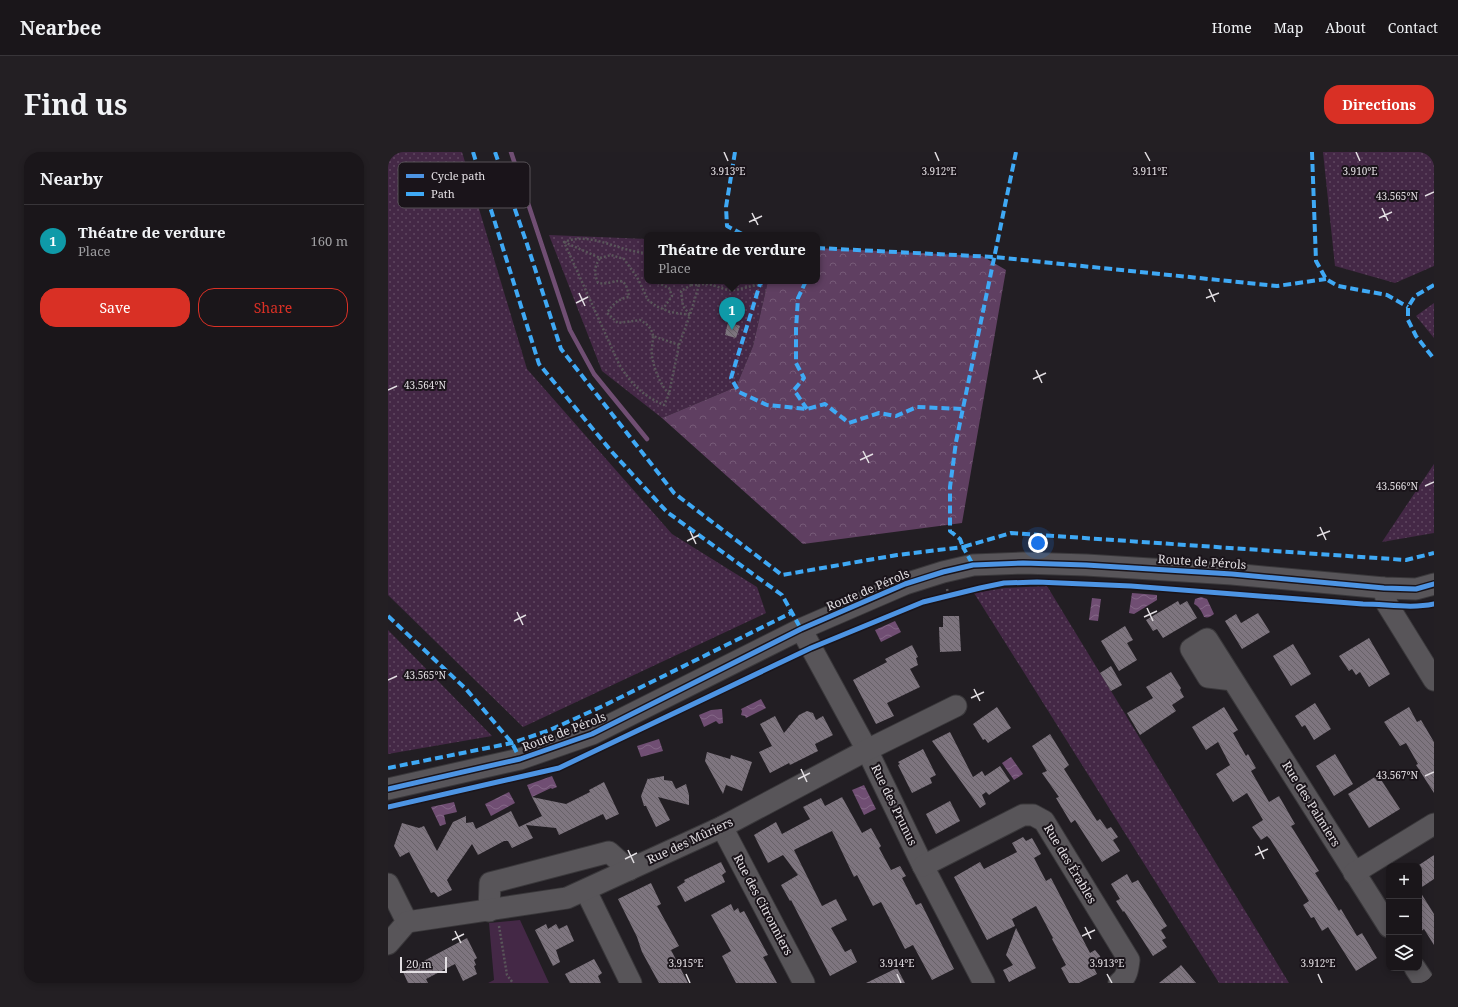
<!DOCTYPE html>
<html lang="en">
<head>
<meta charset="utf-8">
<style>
	:root { --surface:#1a161a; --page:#231f23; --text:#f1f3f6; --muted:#9f9fa2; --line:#383539; --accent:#d93025 }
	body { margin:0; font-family:"Noto Serif",serif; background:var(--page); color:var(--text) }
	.controls { position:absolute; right:12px; bottom:12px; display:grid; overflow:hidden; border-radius:8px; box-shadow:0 2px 6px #0003 }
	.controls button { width:36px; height:36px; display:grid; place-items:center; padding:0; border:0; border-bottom:1px solid var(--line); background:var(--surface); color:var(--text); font:20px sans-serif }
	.scale { position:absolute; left:12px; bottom:10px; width:47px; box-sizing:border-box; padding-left:4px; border:2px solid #e2dee2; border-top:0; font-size:11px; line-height:14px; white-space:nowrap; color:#e2dee2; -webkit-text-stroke:3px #1a141a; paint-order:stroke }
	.you { position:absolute; left:650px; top:391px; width:14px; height:14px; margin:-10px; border:3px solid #fff; border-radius:50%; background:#1a73e8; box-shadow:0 0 0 6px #1a73e833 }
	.badge { display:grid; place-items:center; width:26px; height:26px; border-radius:50%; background:var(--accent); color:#fff; font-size:13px; font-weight:700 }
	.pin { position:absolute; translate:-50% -33px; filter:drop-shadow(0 1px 2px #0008) }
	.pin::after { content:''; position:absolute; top:21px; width:14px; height:12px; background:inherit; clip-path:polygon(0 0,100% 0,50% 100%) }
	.popup { position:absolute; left:256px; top:80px; width:176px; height:52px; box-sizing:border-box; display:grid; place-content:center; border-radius:8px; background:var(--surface); filter:drop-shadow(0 1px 3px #0005); font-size:13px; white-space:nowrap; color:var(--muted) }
	.popup b { font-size:15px; color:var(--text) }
	.popup::after { content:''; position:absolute; left:50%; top:100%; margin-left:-8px; border:8px solid transparent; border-top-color:var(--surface) }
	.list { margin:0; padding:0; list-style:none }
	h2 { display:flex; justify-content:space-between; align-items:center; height:52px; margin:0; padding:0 16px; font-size:17px }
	h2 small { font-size:13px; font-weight:400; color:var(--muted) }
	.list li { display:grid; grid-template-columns:26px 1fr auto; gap:12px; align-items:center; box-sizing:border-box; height:72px; padding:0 16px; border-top:1px solid var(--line) }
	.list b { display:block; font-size:15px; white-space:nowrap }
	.list p { margin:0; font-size:13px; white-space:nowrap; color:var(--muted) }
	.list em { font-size:13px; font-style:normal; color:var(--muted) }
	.actions { display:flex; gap:8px; padding:12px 16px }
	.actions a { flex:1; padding:9px 0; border:1px solid var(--accent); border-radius:16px; text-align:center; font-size:14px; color:var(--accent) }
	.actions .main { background:var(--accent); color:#fff }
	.icon { flex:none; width:22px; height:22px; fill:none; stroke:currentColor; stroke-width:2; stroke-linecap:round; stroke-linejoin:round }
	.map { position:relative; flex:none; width:1046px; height:831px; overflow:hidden; border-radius:16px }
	header { display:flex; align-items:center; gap:24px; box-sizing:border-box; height:56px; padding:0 20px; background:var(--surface); border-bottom:1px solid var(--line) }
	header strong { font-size:19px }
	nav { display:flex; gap:22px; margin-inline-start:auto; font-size:14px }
	.intro { display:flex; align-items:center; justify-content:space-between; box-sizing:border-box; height:96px; padding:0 24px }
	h1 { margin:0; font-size:28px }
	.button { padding:10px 18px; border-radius:16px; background:var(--accent); color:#fff; font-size:14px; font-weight:700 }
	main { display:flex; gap:24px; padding:0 24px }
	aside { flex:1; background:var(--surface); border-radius:16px; box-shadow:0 2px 6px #0003 }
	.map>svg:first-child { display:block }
	.grass { fill:url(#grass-dots) }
	.forest { fill:url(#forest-crowns) }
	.green { fill:#442846 }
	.water { fill:url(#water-waves) }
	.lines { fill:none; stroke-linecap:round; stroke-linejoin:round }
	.stream { stroke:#704e73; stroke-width:4.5 }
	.building { fill:url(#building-back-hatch) }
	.minor-casing { stroke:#3a383b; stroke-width:23 }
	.path { stroke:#59565a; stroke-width:2.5; stroke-dasharray:2 2; stroke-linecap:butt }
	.minor { stroke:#585559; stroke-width:21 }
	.quiet { stroke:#3fa9f5; stroke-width:4; stroke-dasharray:8 4; stroke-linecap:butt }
	.cycleway-casing { stroke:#1a141a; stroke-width:8 }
	.cycleway { stroke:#4d94e3; stroke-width:5 }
	.ticks { fill:none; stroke:#e2dee2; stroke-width:1.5 }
	.labels { text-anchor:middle; stroke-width:4; stroke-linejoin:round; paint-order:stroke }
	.street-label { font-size:12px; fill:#e2dee2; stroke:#1a141a }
	.key { fill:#1a141a; stroke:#565156; stroke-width:1 }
	.key-label { font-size:11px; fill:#e2dee2 }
	.ticks-label { font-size:10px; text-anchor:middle; fill:#e2dee2; stroke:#1a141a; stroke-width:4; stroke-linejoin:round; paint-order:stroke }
</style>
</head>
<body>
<header>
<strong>Nearbee</strong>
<nav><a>Home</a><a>Map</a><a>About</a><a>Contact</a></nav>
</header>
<div class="intro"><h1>Find us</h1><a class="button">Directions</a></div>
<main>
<aside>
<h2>Nearby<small></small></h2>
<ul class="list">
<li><span class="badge" style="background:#0f9aa8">1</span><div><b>Théatre de verdure</b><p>Place</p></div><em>160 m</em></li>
</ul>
<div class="actions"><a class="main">Save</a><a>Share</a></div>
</aside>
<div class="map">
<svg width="1046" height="831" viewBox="0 0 1046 831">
	<defs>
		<pattern id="grass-dots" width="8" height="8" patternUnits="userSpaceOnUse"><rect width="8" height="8" fill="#442846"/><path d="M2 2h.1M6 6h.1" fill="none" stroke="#5f4760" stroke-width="1.8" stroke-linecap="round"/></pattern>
		<pattern id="forest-crowns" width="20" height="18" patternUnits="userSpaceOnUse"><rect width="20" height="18" fill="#5f3f61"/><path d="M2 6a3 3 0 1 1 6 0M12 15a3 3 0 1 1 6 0" fill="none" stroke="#765a77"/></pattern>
		<pattern id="water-waves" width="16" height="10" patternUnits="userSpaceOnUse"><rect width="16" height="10" fill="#704e73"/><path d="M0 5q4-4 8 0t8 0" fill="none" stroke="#846787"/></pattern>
		<pattern id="building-back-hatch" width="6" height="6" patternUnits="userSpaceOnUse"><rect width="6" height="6" fill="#7e757f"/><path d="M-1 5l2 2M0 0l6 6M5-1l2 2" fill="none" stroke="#676167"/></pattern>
	</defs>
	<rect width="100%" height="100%" fill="#221e23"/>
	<g class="grass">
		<polygon points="0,0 74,0 139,217 284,382 369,435 378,461 135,575 0,443"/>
		<polygon points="935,0 1046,0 1046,114 1007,131 947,114"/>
		<polygon points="161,83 259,87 259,129 380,129 365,194 348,235 274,266 214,219"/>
		<polygon points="1046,151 1046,186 1028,164"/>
		<polygon points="1046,312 1046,381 994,390"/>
		<polygon points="659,434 901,831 831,831 586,441 617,436"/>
		<polygon points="0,478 104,584 0,602"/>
	</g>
	<polygon class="forest" points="429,96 594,104 618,118 574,371 415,392 274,266 348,235 365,194 380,129 429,129"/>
	<polygon class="green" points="132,768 161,831 100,831 106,828 101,771"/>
	<g class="water">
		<polygon points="744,441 769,443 769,448 746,462 741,461"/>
		<path d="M813,445L819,447L826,462C822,465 820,466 816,465C814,460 811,454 806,452L807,447Z"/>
		<polygon points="704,446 713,447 710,469 701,468"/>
		<polygon points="507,469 513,480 493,490 487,478"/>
		<polygon points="373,547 378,556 358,566 357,564 353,563 354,559 353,557"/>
		<polygon points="334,557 335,571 331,572 328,569 316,575 311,563 323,558"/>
		<polygon points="271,587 275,599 253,605 249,594"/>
		<polygon points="623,605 635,622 626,628 614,611"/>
		<polygon points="164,624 169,635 164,637 163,636 144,645 139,633"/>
		<polygon points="476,633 488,657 476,663 464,638"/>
		<polygon points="121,640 127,651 103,664 97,652"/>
		<polygon points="66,650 69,660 56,663 58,672 52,674 43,655"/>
	</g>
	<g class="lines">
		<polyline class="stream" points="123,0 182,178 206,222 259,287"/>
	</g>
	<g class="building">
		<polygon points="340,170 352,174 348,186 337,183"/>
		<polygon points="790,449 792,453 799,449 809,466 775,486 769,477 765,479 758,468"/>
		<polygon points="870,461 882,480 854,497 837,469 848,462 853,471"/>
		<polygon points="555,464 571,464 573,499 552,500 551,475 555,475"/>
		<polygon points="737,474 745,488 739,491 749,508 731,519 713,489"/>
		<polygon points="981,486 1002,522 981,535 972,520 968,523 964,517 961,519 951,504"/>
		<polygon points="905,492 923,522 903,534 885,504"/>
		<polygon points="524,493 530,505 528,506 530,513 522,517 532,535 499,551 506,564 488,572 465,528 499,510 497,507"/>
		<polygon points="723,514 734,533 723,539 712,521"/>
		<polygon points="783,520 793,536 792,538 796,545 784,553 788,559 752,583 739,561 765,546 758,535"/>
		<polygon points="927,551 943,577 926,588 917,573 914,575 907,564"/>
		<polygon points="609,555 623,576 600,591 597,587 595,588 585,572"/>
		<polygon points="836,555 850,578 845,581 858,604 860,602 868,616 863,619 881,650 891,644 907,672 903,674 931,719 927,721 951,759 953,757 969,784 974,781 989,806 968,819 940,775 934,779 926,765 923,766 915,753 921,749 882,687 879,684 873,688 864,675 875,668 859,641 845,650 828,622 842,613 830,590 818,598 804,575"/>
		<polygon points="1021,555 1029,570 1033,568 1046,590 1046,641 1028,613 1030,612 1018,591 1012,594 996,570"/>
		<polygon points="419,559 425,561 428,568 435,564 445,583 427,592 430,599 402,613 401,611 382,621 371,600 384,594 372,572 387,564 396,581 411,563"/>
		<polygon points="562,580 585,625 594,619 597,624 612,614 622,629 601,643 598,640 594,643 598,652 592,656 544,589"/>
		<polygon points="662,582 681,613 676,617 709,669 712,667 719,677 723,675 730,685 725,688 732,699 714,710 687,668 683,671 668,646 671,645 654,621 659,619 644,594"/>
		<polygon points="535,597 548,623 542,626 544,631 524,641 510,613 512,612 510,610"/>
		<polygon points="319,600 342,607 343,603 364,610 354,639 338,633 335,642 317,609"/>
		<polygon points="947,602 965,632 946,644 928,614"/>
		<polygon points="990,623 1012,657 981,676 960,642"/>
		<polygon points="276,624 276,628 284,629 288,637 298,632 301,643 301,653 270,645 282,668 268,675 258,654 256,654 253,644 260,626 260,627"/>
		<polygon points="216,630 231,662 218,668 215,662 171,683 168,676 138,673 145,686 124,696 120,689 116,689 90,703 84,692 59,728 64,738 50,745 46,740 43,741 21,700 12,705 6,694 14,671 31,676 36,674 49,699 65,670 78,664 78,671 85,670 88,677 123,659 131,675 154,664 144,645 178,652 202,640 201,638"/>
		<polygon points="454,645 474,681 483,676 493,694 491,696 503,718 512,714 518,724 514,726 528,753 533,751 566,817 544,828 525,793 517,797 493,750 485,754 469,723 466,725 444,679 406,698 434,754 448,747 459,768 443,776 457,800 463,797 469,810 442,824 403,748 402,749 393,733 410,723 395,703 380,711 366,683 388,670 394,682 422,667 415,655 433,646 437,654"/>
		<polygon points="562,649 572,669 548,682 538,662"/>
		<polygon points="635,685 638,689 644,686 653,702 646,706 658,729 663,726 702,801 707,798 712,804 714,812 706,816 709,822 691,831 681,831 673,816 678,813 664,787 665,786 648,754 624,767 627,774 599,788 566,725 592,710 596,717 629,700 624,691"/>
		<polygon points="1046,703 1046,727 1031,737 1031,713"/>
		<polygon points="333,710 338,720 334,723 337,730 297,750 289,735 297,730 296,728"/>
		<polygon points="739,722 744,731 750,728 779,774 773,778 778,786 774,788 779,795 765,804 736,759 735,760 728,749 732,747 723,732"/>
		<polygon points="263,731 273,752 269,754 291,794 283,798 300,831 271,831 254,800 249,785 230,747"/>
		<polygon points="1031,738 1046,762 1046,793 1036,777 1031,781"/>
		<polygon points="343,752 346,759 350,756 352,761 356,759 380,803 375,805 389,831 348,831 334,804 343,799 323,763"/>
		<polygon points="158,772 160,777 168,772 171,777 179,773 186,789 168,798 172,810 165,814 147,778"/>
		<polygon points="628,776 648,816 621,830 615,818 625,813 618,803"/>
		<polygon points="79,786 89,806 86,808 88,813 86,814 89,822 75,829 67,812 38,827 40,831 20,831 15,820"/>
		<polygon points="206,807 214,821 210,824 213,831 182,831 177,822"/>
		<polygon points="793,813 808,831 771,831 791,815"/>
		<polygon points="509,816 517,831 478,831"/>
	</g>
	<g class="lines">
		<defs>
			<g id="minor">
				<polyline points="996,436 999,452 1046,528"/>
				<polyline points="413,477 479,598 535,714 596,831"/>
				<polyline points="845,528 820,525 803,497 819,487 1001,775"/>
				<polyline points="0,637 132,607 204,582 413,477 517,432 555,420 585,413 635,411 698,413 844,422 996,436 1028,437 1046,432"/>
				<polyline points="334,675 416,831"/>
				<path d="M535,714L635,663H645L656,669L741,808C740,817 739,825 731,831"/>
				<polyline points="966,721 1046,672"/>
				<polyline points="0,732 19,770 0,792"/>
				<polyline points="198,739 243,831"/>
				<polyline points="101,759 102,731 221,700 241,718"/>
				<polyline points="19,770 179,746 334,675 479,598 568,554"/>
				<polyline points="1027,816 1037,831"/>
			</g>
		</defs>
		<use href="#minor" class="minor-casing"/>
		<g class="path">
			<path d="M176,90L212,106C206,115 206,121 210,131C227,134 237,118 241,145C230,147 225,152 219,161L230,171L252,168C259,172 264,176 265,184L291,193"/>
			<path d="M259,101C231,100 204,79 176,90L231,212C243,232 255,244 276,253L281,242"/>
			<path d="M212,106L223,103L236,107L249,125L260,148L268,154L282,160L302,163L291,193L281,242C272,232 266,217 264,204C263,198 265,191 265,184"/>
			<polyline points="266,129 281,136 284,144 275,157"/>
			<path d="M308,129L311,133C324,129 333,139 346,138C354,137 363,134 372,132"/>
			<polygon points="303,133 311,133 302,163 295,154 293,139"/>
			<polyline points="559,437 561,444"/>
			<polyline points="111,774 119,823 125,831"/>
		</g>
		<use href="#minor" class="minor"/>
		<g class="quiet">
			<polyline points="85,0 151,212 224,300 279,360 394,443 413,477"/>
			<polyline points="107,0 139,92 173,197 286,341 394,423 509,403 575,395 585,413"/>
			<polyline points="347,0 338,55 339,74 356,83"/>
			<polyline points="628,0 568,290 562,335 562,379 572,387 575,395 623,381 1018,408 1046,401"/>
			<polyline points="924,0 928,109 938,127 950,134 999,143 1020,155"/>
			<polyline points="429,96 606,105 889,134 938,127"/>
			<polyline points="376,129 372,132 343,226 351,240 379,253 419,257 437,252 461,271 491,261 508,264 529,255 575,257"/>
			<polyline points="418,129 410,146 408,177 408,211 416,226 406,238 419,257"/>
			<polyline points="1046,133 1027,144 1020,155 1020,168 1028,184 1046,207"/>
			<polyline points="0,464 78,537 124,591 132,607"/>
			<polyline points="0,616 124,591 162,578 217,553 405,460"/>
		</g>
		<defs>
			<g id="cycleway">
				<polyline points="0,637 132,607 204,582 413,477 517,432 555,420 585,413 635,411 698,413 844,422 996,436 1028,437 1046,432"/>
				<path d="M0,655L171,616L423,496L535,450L592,436L616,431L649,430L743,434L975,452C998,452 1023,457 1046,452"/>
			</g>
		</defs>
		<use href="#cycleway" class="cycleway-casing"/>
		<use href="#cycleway" class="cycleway"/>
	</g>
	<path class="ticks" d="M336,0L340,9M547,0L551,9M757,0L762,9M968,0L972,9M1037,44L1046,40M994,56L1000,69M364,61L370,73M991,66L1004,60M361,70L374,64M821,137L827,150M191,141L197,154M818,146L831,141M188,151L200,145M648,218L654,231M645,227L658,221M0,238L9,234M475,299L481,311M472,308L485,302M1037,334L1046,330M932,375L938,388M302,379L308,392M929,384L942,379M299,389L311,383M759,456L765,469M129,460L135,473M756,465L769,459M126,469L138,463M0,528L9,524M586,537L592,549M583,546L596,540M413,617L419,630M1037,624L1046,620M410,627L422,621M870,694L876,707M240,698L246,711M867,703L880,697M237,707L249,701M697,775L703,787M67,779L73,791M694,784L707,778M64,788L76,782M298,822L302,831M509,822L513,831M719,822L724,831M930,822L934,831"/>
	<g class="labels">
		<g class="street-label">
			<text transform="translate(814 410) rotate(4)" y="4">Route de Pérols</text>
			<text transform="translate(480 438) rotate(-23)" y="4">Route de Pérols</text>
			<text transform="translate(176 580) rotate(-21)" y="4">Route de Pérols</text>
			<text transform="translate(923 652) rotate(58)" y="4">Rue des Palmiers</text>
			<text transform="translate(506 653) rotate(64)" y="4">Rue des Prunus</text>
			<text transform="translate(302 689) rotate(-25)" y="4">Rue des Mûriers</text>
			<text transform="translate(682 712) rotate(59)" y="4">Rue des Érables</text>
			<text transform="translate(375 753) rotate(62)" y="4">Rue des Citronniers</text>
		</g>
	</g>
	<rect x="10" y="10" width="132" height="46" rx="6" class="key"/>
	<rect x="18" y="22" width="18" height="4" fill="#4d94e3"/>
	<rect x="18" y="40" width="18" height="4" fill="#3fa9f5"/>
	<g class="key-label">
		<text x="43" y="28">Cycle path</text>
		<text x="43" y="46">Path</text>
	</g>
	<g class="ticks-label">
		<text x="340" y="23">3.913°E</text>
		<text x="551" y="23">3.912°E</text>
		<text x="762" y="23">3.911°E</text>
		<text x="972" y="23">3.910°E</text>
		<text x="1009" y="48">43.565°N</text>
		<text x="37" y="237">43.564°N</text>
		<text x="1009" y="338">43.566°N</text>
		<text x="37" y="527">43.565°N</text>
		<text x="1009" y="627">43.567°N</text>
		<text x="509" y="815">3.914°E</text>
		<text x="719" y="815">3.913°E</text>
		<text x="930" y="815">3.912°E</text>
		<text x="298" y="815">3.915°E</text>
	</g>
</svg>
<div class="controls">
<button>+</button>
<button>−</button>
<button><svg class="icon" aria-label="layers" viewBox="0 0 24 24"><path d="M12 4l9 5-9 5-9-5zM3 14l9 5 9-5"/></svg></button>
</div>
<div class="scale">20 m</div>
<div class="you"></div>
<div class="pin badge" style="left:344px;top:178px;background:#0f9aa8">1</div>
<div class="popup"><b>Théatre de verdure</b>Place</div>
</div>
</main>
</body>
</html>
